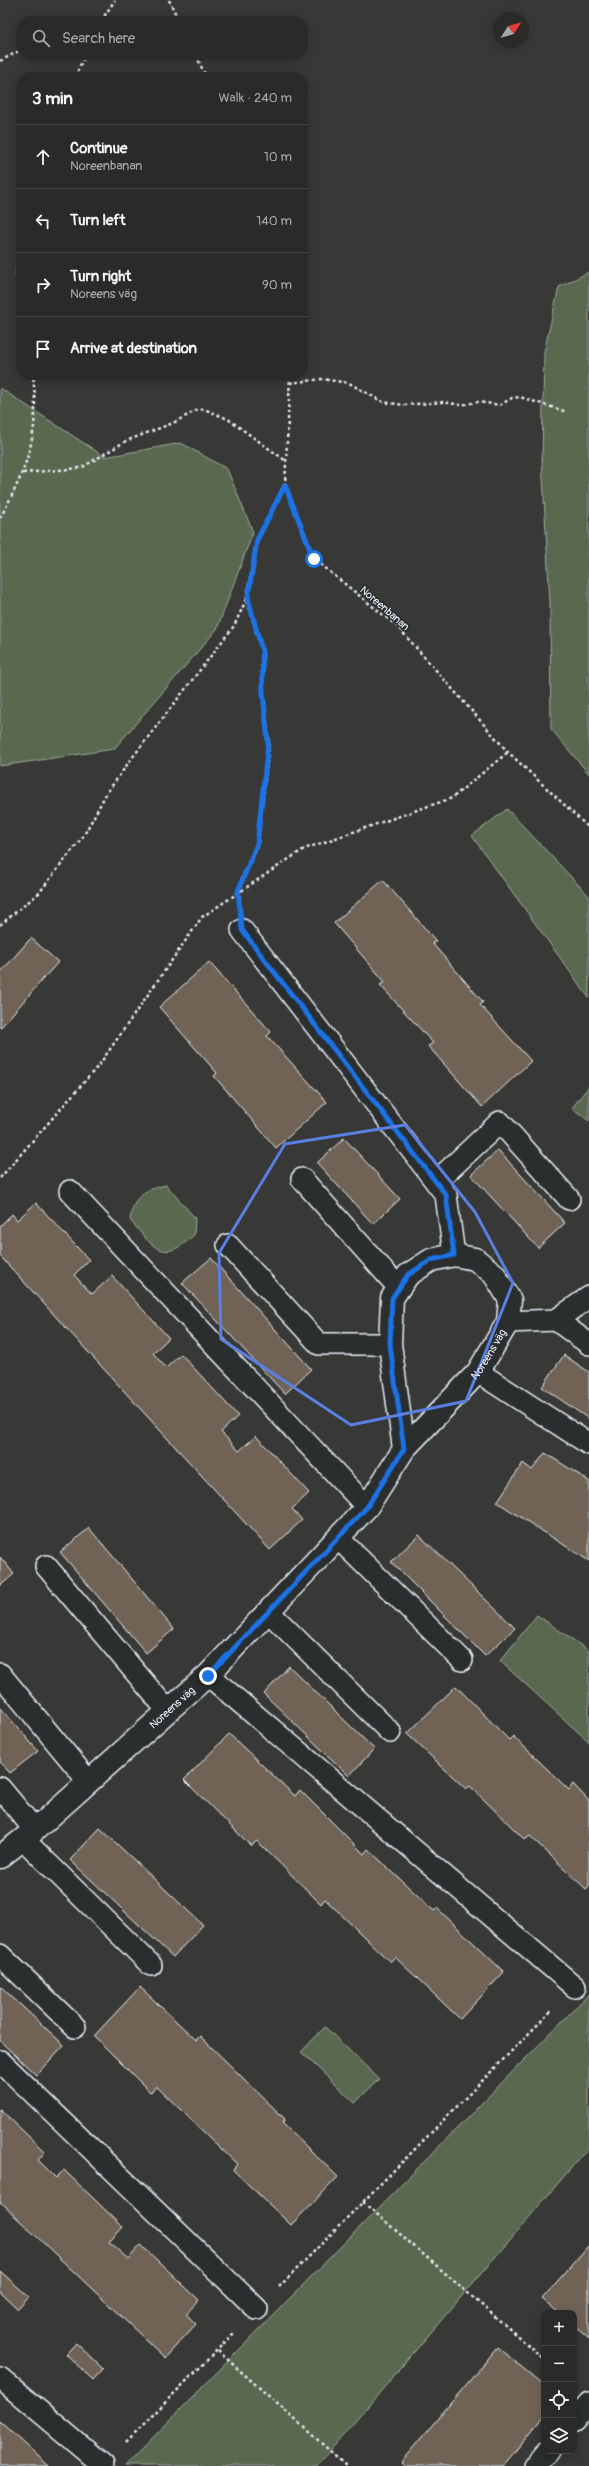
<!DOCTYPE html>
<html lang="en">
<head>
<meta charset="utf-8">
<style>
	:root { --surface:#2a2a28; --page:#323230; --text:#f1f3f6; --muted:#a5a7a8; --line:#464645 }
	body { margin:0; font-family:Pangolin,sans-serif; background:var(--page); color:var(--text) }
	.controls { position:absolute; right:12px; bottom:12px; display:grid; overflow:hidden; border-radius:8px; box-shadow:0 2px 10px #0003 }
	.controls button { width:36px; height:36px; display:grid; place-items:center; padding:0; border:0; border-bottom:1px solid var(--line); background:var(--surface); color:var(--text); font:20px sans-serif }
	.compass { position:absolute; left:493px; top:12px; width:36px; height:36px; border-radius:50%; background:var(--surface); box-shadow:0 2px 10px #0003; rotate:53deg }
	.stop { position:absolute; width:12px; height:12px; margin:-9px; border:3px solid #1a73e8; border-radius:50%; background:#fff }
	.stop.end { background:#1a73e8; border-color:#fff; box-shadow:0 1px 4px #0008 }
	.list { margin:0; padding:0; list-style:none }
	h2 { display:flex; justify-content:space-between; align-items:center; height:52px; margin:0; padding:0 16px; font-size:17px }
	h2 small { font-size:13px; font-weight:400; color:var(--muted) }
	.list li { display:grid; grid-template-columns:26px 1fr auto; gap:12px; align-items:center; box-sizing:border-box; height:64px; padding:0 16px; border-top:1px solid var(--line) }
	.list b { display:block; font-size:15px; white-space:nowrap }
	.list p { margin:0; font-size:13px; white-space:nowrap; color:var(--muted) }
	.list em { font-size:13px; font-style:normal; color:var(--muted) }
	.icon { flex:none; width:22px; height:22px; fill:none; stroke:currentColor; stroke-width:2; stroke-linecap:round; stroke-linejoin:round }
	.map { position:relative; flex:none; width:589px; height:2466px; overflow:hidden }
	.search { position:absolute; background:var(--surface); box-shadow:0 2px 10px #0003; left:16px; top:16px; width:292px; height:44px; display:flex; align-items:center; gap:10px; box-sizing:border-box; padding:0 14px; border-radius:16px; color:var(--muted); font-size:15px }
	.panel { position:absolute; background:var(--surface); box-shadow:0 2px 10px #0003; left:16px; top:72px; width:292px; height:308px; border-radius:16px }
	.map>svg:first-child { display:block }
	.green { fill:#5a6750; stroke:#a1aca4 }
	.building { fill:#706356; stroke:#e8f1f8 }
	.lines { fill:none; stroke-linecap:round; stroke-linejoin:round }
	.service-casing { stroke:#e8f1f8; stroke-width:24 }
	.minor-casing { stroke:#e8f1f8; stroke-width:25 }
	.path { stroke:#e8f1f8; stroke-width:2.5; stroke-dasharray:3 3; stroke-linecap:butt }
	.service { stroke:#2a2d2e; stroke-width:21 }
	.minor { stroke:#2a2d2e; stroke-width:22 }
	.route { stroke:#1a73e8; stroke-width:5 }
	.marked { fill:none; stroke:#5a7fe2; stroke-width:3; stroke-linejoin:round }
	.labels { text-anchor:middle; stroke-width:3; stroke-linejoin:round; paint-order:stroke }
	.street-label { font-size:11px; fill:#e8f1f8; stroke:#2a2d2e }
</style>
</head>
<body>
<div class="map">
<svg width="589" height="2466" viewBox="0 0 589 2466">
	<rect width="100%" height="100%" fill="#383836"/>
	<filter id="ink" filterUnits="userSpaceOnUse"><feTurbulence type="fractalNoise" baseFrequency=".025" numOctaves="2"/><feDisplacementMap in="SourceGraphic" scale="8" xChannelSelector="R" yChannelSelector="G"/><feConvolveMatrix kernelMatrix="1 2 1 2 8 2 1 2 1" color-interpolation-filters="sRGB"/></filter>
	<g filter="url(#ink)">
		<g class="green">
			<polygon points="589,272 589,774 551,729 550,603 542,461 544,352 559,287"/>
			<polygon points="0,388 105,457 181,443 227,469 253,532 217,629 114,749 0,766"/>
			<polygon points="507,809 589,896 589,998 472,836"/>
			<polygon points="589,1086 589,1121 572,1108"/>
			<path d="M166,1185L195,1218L194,1235C163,1265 153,1247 130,1220C134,1196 142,1190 166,1185Z"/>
			<polygon points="537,1615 589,1651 589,1742 500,1661"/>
			<polygon points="589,1994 589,2147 317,2466 125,2466"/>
			<polygon points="325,2027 379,2079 355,2103 301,2052"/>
		</g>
		<g class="building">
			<polygon points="383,880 436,941 432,943 483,1002 480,1005 531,1061 482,1107 428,1046 433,1043 380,985 385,982 334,923"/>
			<polygon points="31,938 58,962 0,1028 0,973"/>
			<polygon points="209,962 271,1032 267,1036 327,1102 276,1148 214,1076 217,1073 159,1007"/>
			<polygon points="344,1138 400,1199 373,1224 317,1163"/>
			<polygon points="498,1150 565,1223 538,1248 471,1175"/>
			<polygon points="36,1203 89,1260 74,1275 92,1294 112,1276 169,1338 153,1353 166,1368 181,1354 238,1416 221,1432 239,1451 256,1436 309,1493 292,1509 302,1520 270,1550 0,1256 0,1226 12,1214 17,1220"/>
			<polygon points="211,1258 311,1369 285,1394 182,1283"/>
			<polygon points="564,1355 589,1372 589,1419 542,1387"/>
			<polygon points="545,1453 589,1481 589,1561 497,1502 523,1463 532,1470"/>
			<polygon points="89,1528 174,1629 146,1653 60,1552"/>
			<polygon points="419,1535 515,1628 485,1656 391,1562"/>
			<polygon points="0,1557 14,1574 0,1586"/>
			<polygon points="289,1666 374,1749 349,1776 264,1694"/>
			<polygon points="456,1686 509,1740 513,1736 569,1790 573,1784 589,1801 589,1886 586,1889 530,1836 525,1840 470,1786 466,1789 407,1734"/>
			<polygon points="0,1707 38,1751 10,1773 0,1762"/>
			<polygon points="229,1734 295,1796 300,1790 364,1854 368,1849 434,1911 437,1908 504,1972 460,2019 395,1957 390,1962 325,1899 321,1904 257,1841 251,1846 184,1780"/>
			<polygon points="100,1828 203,1925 173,1957 70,1860"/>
			<polygon points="0,1986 64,2045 36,2075 0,2041"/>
			<polygon points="140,1987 196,2040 200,2036 285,2119 282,2123 338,2177 291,2225 233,2170 237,2164 156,2086 151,2093 94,2036"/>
			<polygon points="0,2109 45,2152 38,2160 56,2178 64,2170 123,2227 109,2242 128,2259 141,2245 199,2300 186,2314 196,2324 165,2358 0,2202"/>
			<polygon points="589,2245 589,2339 574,2326 574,2313 559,2313 542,2299"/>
			<polygon points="0,2271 29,2297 18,2309 0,2292"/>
			<polygon points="76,2343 103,2369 93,2380 66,2354"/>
			<polygon points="498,2347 544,2386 544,2416 503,2466 406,2466 401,2462"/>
			<polygon points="0,2421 49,2466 0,2466"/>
		</g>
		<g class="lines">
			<defs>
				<g id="service">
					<polyline points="242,930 446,1195 454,1255"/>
					<polyline points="302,1179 399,1288"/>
					<polyline points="436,1182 500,1122 569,1199"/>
					<polyline points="70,1191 367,1507"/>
					<polyline points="228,1245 319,1344 390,1344"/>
					<polyline points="556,1320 589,1297"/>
					<polyline points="508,1322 556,1320 589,1344"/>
					<polyline points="478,1372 589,1444"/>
					<polyline points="338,1538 462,1660"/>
					<polyline points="46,1566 168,1711"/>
					<polyline points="269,1612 390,1732"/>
					<polyline points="0,1674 89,1782"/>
					<polyline points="208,1675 575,1987"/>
					<polyline points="0,1788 35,1830"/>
					<polyline points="24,1840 151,1965"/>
					<polyline points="0,1955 75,2027"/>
					<polyline points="0,2061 257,2309"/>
					<polyline points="0,2378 103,2465"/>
					<polyline points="574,2421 589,2403"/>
					<polyline points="535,2466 548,2451"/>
				</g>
				<g id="minor">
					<path id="s1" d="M0,1857L35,1830L208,1675L367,1507L404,1449L478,1372L508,1322L510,1300L494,1274L475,1259L454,1255L431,1260L408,1275L392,1298L390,1344L404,1449"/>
				</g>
			</defs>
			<use href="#service" class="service-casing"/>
			<use href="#minor" class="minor-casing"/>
			<g class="path">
				<polyline points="169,0 179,21"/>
				<polyline points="101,21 115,0"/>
				<polyline points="196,55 206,77"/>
				<polyline points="0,61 21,50"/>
				<polyline points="75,77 85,55"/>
				<polyline points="21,248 16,271 21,299"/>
				<polyline points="290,375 285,485 314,559 397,626 508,752 589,828"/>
				<polyline points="290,383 322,379 349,383 383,402 404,405 444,402 460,405 478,402 500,405 512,398 520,397 567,412"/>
				<polyline points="23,473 81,468 126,441 173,423 197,410 204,409 228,419 286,461"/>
				<path d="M0,518C28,467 40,434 33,375"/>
				<polyline points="239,898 242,879 257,844 269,743 263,693 262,651 247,598 257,540 285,485"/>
				<polyline points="0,925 39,893 84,835 106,794 132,758 234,626 247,598"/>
				<polyline points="0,1178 99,1065 202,917 304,849 452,798 508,752"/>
				<polyline points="363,2202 544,2359"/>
				<polyline points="279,2287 552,2010"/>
				<polyline points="218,2351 347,2466"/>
				<polyline points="126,2442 235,2332"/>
			</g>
			<use href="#service" class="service"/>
			<use href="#minor" class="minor"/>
		</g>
	</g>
	<g class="lines" filter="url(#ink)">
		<polyline class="route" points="208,1676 367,1507 404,1449 390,1344 392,1298 408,1275 431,1260 454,1255 446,1195 242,930 238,891 257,844 268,743 263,693 262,651 248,598 257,540 285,485 314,559"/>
	</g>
	<path class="marked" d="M405,1125L475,1212L513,1283L466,1401L351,1425L221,1339L219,1253L285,1144Z"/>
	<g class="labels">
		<g class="street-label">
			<text transform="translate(385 608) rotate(41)" y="4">Noreenbanan</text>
			<text dy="4" stroke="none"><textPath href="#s1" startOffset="704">Noreens väg</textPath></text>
			<text dy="4" stroke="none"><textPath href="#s1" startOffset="228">Noreens väg</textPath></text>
		</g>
	</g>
</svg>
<div class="controls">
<button>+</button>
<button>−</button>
<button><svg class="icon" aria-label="locate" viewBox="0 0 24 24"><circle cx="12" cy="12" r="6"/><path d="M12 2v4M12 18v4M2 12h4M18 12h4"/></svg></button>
<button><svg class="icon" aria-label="layers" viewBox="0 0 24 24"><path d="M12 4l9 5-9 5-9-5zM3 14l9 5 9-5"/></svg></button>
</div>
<svg class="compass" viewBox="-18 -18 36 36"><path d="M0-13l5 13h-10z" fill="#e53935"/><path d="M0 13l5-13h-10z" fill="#a5a7a8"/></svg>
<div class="stop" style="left:314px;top:559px"></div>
<div class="stop end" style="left:208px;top:1676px"></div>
<div class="search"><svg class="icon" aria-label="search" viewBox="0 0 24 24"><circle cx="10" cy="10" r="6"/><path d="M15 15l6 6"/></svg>Search here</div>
<section class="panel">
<h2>3 min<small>Walk · 240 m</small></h2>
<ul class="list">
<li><svg class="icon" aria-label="ahead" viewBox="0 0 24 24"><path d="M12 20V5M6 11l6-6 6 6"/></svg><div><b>Continue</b><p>Noreenbanan</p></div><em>10 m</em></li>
<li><svg class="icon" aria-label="left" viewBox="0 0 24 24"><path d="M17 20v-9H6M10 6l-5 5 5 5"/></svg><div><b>Turn left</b></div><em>140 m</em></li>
<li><svg class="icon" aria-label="right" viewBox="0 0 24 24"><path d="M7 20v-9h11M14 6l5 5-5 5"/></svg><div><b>Turn right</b><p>Noreens väg</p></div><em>90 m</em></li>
<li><svg class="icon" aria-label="arrive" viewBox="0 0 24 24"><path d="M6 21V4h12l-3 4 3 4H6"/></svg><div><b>Arrive at destination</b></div></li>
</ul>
</section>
</div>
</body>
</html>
